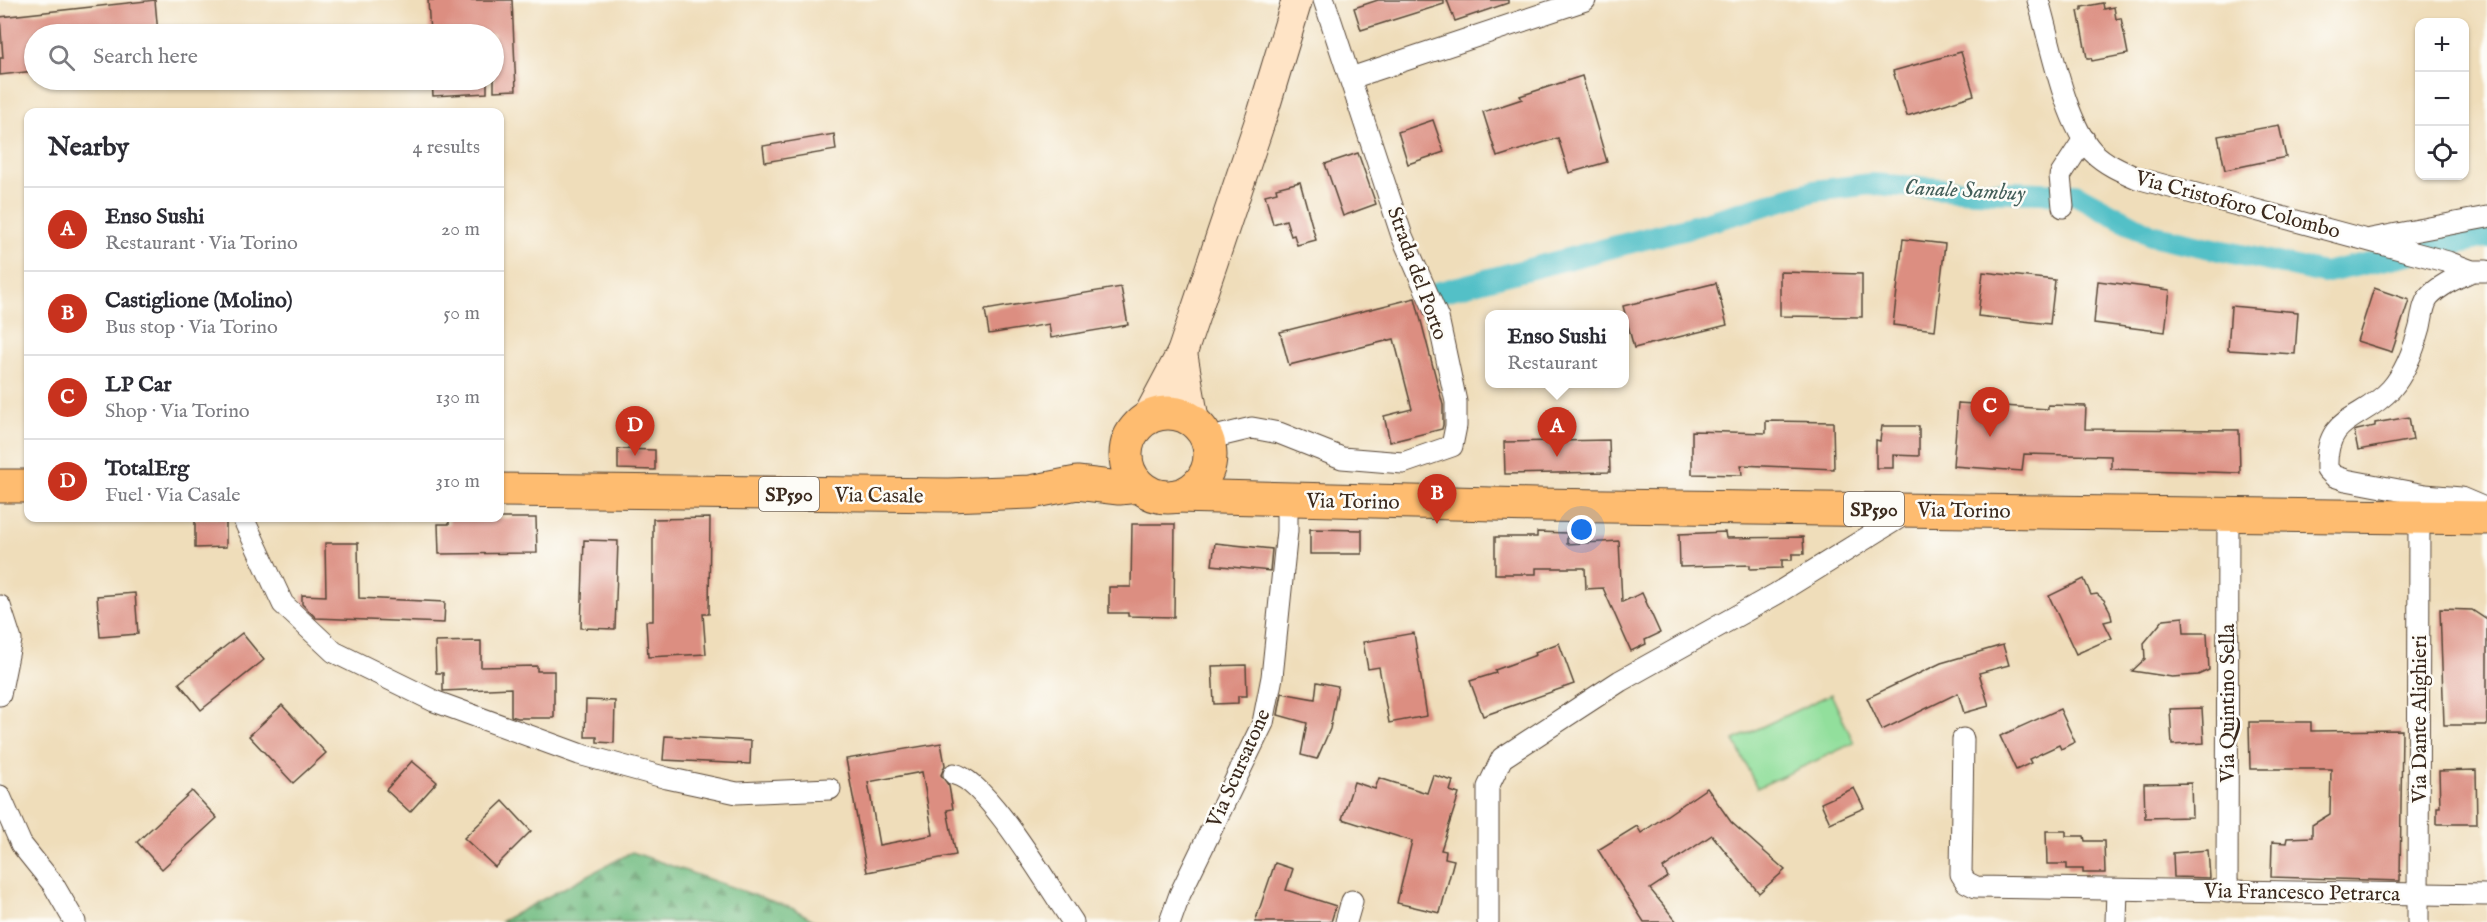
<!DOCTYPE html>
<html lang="en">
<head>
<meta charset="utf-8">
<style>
	:root { --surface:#fff; --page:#f2f2f3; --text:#2b2b33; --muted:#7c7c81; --line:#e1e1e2; --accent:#c8321e }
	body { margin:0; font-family:"IM FELL English",serif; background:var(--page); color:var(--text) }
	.controls { position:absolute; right:18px; top:18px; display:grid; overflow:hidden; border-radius:12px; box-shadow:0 2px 4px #0004 }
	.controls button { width:54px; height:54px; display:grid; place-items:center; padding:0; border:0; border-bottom:2px solid var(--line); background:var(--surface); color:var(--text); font:30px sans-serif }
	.you { position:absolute; left:1582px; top:530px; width:21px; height:21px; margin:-15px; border:4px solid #fff; border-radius:50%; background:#1a73e8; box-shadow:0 0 0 9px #1a73e833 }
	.badge { display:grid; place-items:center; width:39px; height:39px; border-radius:50%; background:var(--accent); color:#fff; font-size:20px; font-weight:700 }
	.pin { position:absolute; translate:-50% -50px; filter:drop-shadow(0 2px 3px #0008) }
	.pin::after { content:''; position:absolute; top:32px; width:21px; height:18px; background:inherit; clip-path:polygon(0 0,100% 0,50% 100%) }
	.popup { position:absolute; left:1485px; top:310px; width:144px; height:78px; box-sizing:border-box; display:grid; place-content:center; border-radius:12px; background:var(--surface); filter:drop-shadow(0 2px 4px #0005); font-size:20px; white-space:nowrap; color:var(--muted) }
	.popup b { font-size:22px; color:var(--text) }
	.popup::after { content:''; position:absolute; left:50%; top:100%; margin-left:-12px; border:12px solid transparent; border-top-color:var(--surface) }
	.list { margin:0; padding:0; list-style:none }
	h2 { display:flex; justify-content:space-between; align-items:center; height:78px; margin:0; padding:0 24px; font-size:26px }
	h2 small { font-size:20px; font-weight:400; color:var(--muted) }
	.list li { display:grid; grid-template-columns:39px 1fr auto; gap:18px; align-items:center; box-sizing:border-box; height:84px; padding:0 24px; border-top:2px solid var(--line) }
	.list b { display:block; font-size:22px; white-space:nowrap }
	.list p { margin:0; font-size:20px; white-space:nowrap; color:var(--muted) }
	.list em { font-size:20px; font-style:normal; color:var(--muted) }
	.icon { flex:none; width:33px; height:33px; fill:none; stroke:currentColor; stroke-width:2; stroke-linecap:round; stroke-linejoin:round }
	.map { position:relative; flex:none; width:2487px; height:922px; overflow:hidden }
	.search { position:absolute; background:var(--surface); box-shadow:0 2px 4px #0004; left:24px; top:24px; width:480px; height:66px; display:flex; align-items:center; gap:15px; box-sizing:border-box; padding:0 21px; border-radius:33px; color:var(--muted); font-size:22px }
	.panel { position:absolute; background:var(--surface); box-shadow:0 2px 4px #0004; left:24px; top:108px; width:480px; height:414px; border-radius:12px }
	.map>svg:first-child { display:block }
	.green { fill:#92df9c; stroke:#66845d; stroke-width:1.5 }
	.forest { fill:url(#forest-firs); stroke:#587451; stroke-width:1.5 }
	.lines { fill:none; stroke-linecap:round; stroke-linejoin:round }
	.canal { stroke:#52c0c7; stroke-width:22 }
	.building { fill:#dc8e81; fill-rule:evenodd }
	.street-casing { stroke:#564535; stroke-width:23 }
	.secondary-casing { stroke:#564535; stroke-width:32 }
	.primary-casing { stroke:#564535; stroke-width:35 }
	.street { stroke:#fff; stroke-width:21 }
	.secondary { stroke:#ffe4c6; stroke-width:30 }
	.primary { stroke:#febc70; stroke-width:33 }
	.labels { text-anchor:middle; stroke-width:5; stroke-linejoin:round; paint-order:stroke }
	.shield { fill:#fdfcf7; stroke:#75695f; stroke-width:1.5 }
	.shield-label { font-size:20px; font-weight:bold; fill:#3b2a1e }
	.street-label { font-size:21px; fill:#3b2a1e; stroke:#fdfcf7 }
	.water-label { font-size:22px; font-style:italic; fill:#435e59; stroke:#fdfcf7 }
</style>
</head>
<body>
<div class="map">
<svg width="2487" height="922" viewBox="0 0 2487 922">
	<defs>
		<pattern id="forest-firs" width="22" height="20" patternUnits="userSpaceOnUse" patternTransform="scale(1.5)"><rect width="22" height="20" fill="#75be84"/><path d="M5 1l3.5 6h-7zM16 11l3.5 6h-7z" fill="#619b6b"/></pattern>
	</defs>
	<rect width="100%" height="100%" fill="#fdfcf7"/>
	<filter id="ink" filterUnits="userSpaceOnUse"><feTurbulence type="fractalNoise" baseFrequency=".0167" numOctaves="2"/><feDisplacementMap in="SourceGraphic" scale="12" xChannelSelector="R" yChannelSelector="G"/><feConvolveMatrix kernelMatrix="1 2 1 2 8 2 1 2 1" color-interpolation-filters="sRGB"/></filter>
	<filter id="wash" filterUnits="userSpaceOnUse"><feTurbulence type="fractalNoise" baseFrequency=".008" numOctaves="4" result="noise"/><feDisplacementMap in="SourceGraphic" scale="24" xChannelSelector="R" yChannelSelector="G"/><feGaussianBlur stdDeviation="1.35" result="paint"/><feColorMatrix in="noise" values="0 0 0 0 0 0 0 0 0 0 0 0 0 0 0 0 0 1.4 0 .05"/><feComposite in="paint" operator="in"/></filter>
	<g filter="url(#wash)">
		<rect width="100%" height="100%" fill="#efddba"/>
		<polygon class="green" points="1831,694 1854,743 1757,788 1734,740"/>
		<polygon class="forest" points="632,852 794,909 817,922 500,922"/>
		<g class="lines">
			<polyline class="canal" points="1440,292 1694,226 1814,191 1871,184 1975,191 2075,194 2151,235 2323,273 2487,237"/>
		</g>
		<g id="blocks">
			<g class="building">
				<polygon points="155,0 158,34 34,34 34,71 0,75 0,58 3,58 0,17"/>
				<polygon points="428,0 512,0 516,90 494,91 494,34 430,34"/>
				<polygon points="1378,0 1444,0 1444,4 1361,30 1354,8"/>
				<polygon points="1447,0 1508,0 1508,3 1455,21"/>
				<polygon points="2103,3 2104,9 2114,7 2116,19 2121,18 2128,54 2092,61 2091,58 2087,58 2078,11 2082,10 2082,7"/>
				<polygon points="1961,52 1974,95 1907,116 1893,71"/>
				<polygon points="1582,76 1607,162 1569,173 1558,138 1497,157 1483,112 1522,99 1520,96"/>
				<polygon points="432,80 487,80 487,93 433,96"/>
				<polygon points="1433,120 1444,152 1408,164 1398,132"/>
				<polygon points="2279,125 2286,157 2225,170 2218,136"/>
				<polygon points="834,134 836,150 765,162 763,146"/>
				<polygon points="1358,153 1376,204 1343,216 1325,164"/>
				<polygon points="1300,182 1316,240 1297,245 1294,235 1291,236 1286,220 1273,224 1265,195 1277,192 1276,188"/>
				<polygon points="1903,239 1945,244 1935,330 1893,325"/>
				<polygon points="1780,272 1862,274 1862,317 1780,316"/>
				<polygon points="1983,272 2055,280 2050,324 1978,316"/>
				<polygon points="2098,281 2170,290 2165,332 2094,323"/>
				<polygon points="1716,283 1727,325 1634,348 1623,306"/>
				<polygon points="1121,287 1128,325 1051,338 1049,324 989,334 985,310"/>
				<polygon points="2374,288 2409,300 2392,352 2357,341"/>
				<polygon points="1415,298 1443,405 1443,425 1442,429 1390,442 1384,416 1412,409 1394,339 1289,365 1280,332"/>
				<polygon points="2231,306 2298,312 2295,354 2228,350"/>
				<polygon points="1958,403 2048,409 2048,405 2086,406 2085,429 2239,430 2240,473 2111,469 2111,456 2024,454 2022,471 1953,466"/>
				<polygon points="2409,417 2413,440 2358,450 2354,431 2357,430 2375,426 2375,423"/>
				<polygon points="1766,421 1833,422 1834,469 1741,465 1742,475 1692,474 1692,431 1766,433"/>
				<polygon points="1882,426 1919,426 1919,456 1893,455 1893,468 1876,468 1876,440 1880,441"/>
				<polygon points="1609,440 1610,472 1505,474 1504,442"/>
				<polygon points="618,449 655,450 655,470 618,469"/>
				<polygon points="195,518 226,518 226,547 195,548"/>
				<polygon points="449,518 536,518 537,553 439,554 438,524 449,524"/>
				<polygon points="710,518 709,614 703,614 706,654 648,657 646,621 653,621 653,519"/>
				<polygon points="1132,524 1175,524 1174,617 1128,616 1128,613 1109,613 1109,587 1131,587"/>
				<polygon points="1310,529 1362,530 1362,554 1310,554"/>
				<polygon points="1537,532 1567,533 1567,544 1619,541 1622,602 1642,593 1660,633 1645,640 1646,644 1631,651 1603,588 1586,589 1585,568 1536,568 1536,574 1495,574 1495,537 1537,537"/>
				<polygon points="1725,532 1726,538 1803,537 1804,554 1792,554 1792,560 1782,560 1782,568 1750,569 1750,565 1680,567 1679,534"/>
				<polygon points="584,540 618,541 615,629 581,628"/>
				<polygon points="325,543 358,543 359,598 445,602 444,623 316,618 302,604 302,595 326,596"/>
				<polygon points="1215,543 1272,549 1270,571 1212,565"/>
				<polygon points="2084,579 2091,595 2097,594 2104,600 2110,611 2112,620 2104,622 2112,638 2076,654 2049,596"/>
				<polygon points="135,593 138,634 100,637 97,596"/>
				<polygon points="2440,609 2472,610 2487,620 2487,725 2444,725"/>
				<polygon points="2183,617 2184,633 2207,633 2209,670 2198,675 2172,677 2132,671 2145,659 2144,643 2164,619"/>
				<polygon points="242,633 264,660 201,710 179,683"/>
				<polygon points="1414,633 1427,716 1389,723 1379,667 1368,669 1363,642"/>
				<polygon points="481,641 481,667 537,666 537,671 554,671 554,718 518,718 511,716 511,688 443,691 443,673 436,673 435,642"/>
				<polygon points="1559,643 1574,684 1483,716 1470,681 1496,673 1495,670 1536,655 1535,652"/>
				<polygon points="2003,645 2009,665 1979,673 1989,706 1964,713 1958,693 1882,730 1867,698 1941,663"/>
				<polygon points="1246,665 1247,696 1238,696 1238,703 1214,704 1212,666"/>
				<polygon points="1317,682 1338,686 1330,729 1317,759 1301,755 1307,723 1278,715 1282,693 1315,699"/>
				<polygon points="586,700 615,701 614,743 597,742 597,737 585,737"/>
				<polygon points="282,705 326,753 293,783 249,736"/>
				<polygon points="2202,708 2204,743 2172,745 2170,709"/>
				<polygon points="2060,709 2075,742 2061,749 2059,745 2029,759 2031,763 2016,770 2000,736"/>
				<polygon points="2249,722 2311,722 2311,731 2402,730 2400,881 2271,877 2272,842 2286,843 2287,838 2312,837 2312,825 2330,814 2331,769 2250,769"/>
				<polygon points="665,736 751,741 750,764 663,760"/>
				<path d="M941,743L945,765L941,775L949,786L953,809L947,810L956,855L867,872L846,759ZM922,772L933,835L879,845L868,782Z"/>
				<polygon points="412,761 437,782 410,812 386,790"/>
				<polygon points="2476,770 2477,824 2437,824 2437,807 2440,807 2439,771"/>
				<polygon points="1433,775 1453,781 1450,791 1459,794 1441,850 1446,851 1445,858 1454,860 1440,913 1397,903 1412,841 1342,819 1354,782 1375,789 1379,778 1427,793"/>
				<polygon points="2191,783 2192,817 2145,818 2144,784"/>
				<polygon points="1707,788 1731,822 1785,870 1759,893 1712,835 1663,868 1668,877 1650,889 1677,922 1644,922 1598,850 1637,826 1641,833"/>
				<polygon points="1854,788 1864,808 1830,823 1821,803"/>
				<polygon points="192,791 217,818 162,869 137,842"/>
				<polygon points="503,801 531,831 495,867 464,838"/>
				<polygon points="2046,831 2066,831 2066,836 2084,836 2085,841 2104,841 2105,873 2083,873 2083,869 2067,869 2067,864 2047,864"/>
				<polygon points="2208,850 2210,878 2174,877 2173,853"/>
				<polygon points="1275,863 1293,869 1286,890 1336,906 1331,922 1255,922"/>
			</g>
		</g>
	</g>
	<g filter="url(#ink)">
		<use href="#blocks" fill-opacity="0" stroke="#564535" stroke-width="1.5"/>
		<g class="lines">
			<defs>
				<g id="street">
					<path d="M2038,0C2050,41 2065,123 2093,152C2105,164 2121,171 2137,178L2448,262L2472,271H2487"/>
					<polyline points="1351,78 1585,0"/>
					<polyline points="2063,207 2060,176 2084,139"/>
					<polyline points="2371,239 2487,217"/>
					<path d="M2472,271C2457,278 2441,284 2429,297C2423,304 2422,318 2420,327C2414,349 2406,372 2391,389C2361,422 2325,414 2327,469L2334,476L2346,480L2425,495L2461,498L2487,509"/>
					<polyline points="1209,443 1223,435 1252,428 1279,433 1342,458 1403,463 1452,446 1456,426 1456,402 1438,318 1402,236 1324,0"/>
					<polyline points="243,518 283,604 334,652 434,701 579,754 667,778 737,793 830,789"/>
					<polyline points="0,606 11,640 0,695"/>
					<polyline points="1963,739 1961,874 1966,882 1976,887 2487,895"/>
					<path d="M954,774C987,780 1051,891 1073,922"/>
					<polyline points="0,796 21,844 53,884 75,922"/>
					<polyline points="2227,892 2228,514"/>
					<polyline points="1170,922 1180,894 1263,723 1272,677 1287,531 1287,499"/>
					<polyline points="1346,922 1352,901"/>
					<polyline points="1488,922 1488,787 1502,758 1620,681 1776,594 1910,511"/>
					<polyline points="2116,922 2117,890"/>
					<polyline points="2418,922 2419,516"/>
				</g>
				<g id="secondary">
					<polyline points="1182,353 1194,421"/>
					<polyline points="1148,417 1182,353 1263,112 1297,0"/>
				</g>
				<g id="primary">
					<circle cx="1168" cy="455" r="42"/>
					<polyline points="0,486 28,486"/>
					<polyline points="500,490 948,495 1031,492 1077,483 1119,488 1139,486"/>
					<polyline points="1176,496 1537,505 2487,518"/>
				</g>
			</defs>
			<use href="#street" class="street-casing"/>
			<use href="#secondary" class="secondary-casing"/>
			<use href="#primary" class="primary-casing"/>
			<use href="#street" class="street"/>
			<use href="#secondary" class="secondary"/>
			<use href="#primary" class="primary"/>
		</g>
	</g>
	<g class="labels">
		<g class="shield">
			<rect x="759" y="477" width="60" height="34" rx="4.5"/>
			<rect x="1844" y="492" width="60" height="34" rx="4.5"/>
		</g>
		<g class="shield-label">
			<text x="789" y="501">SP590</text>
			<text x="1874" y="516">SP590</text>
		</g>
		<g class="street-label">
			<text transform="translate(2238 204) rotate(15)" y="7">Via Cristoforo Colombo</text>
			<text transform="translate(1418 273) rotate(70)" y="7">Strada del Porto</text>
			<text transform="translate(879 495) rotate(1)" y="7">Via Casale</text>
			<text transform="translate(1353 501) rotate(1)" y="7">Via Torino</text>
			<text transform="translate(1964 510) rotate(1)" y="7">Via Torino</text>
			<text transform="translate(2227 703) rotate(-90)" y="7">Via Quintino Sella</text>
			<text transform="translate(2419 719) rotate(-90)" y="7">Via Dante Alighieri</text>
			<text transform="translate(1238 768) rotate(-66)" y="7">Via Scursatone</text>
			<text transform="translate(2302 892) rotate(1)" y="7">Via Francesco Petrarca</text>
		</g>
		<g class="water-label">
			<text transform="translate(1965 189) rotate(3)" y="8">Canale Sambuy</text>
		</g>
	</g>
</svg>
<div class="controls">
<button>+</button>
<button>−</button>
<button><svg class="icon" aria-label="locate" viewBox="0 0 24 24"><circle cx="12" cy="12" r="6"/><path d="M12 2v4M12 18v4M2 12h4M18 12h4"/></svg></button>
</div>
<div class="you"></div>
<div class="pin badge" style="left:1557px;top:457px">A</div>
<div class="popup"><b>Enso Sushi</b>Restaurant</div>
<div class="pin badge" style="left:1437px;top:524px">B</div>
<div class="pin badge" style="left:1990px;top:437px">C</div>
<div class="pin badge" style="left:635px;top:456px">D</div>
<div class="search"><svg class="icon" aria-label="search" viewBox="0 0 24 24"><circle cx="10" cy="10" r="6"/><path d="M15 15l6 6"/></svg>Search here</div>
<section class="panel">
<h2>Nearby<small>4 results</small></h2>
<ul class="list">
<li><span class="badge">A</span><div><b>Enso Sushi</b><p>Restaurant · Via Torino</p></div><em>20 m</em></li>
<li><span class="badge">B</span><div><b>Castiglione (Molino)</b><p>Bus stop · Via Torino</p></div><em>50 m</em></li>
<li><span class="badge">C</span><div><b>LP Car</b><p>Shop · Via Torino</p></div><em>130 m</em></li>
<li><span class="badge">D</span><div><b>TotalErg</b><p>Fuel · Via Casale</p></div><em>310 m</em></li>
</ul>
</section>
</div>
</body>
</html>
